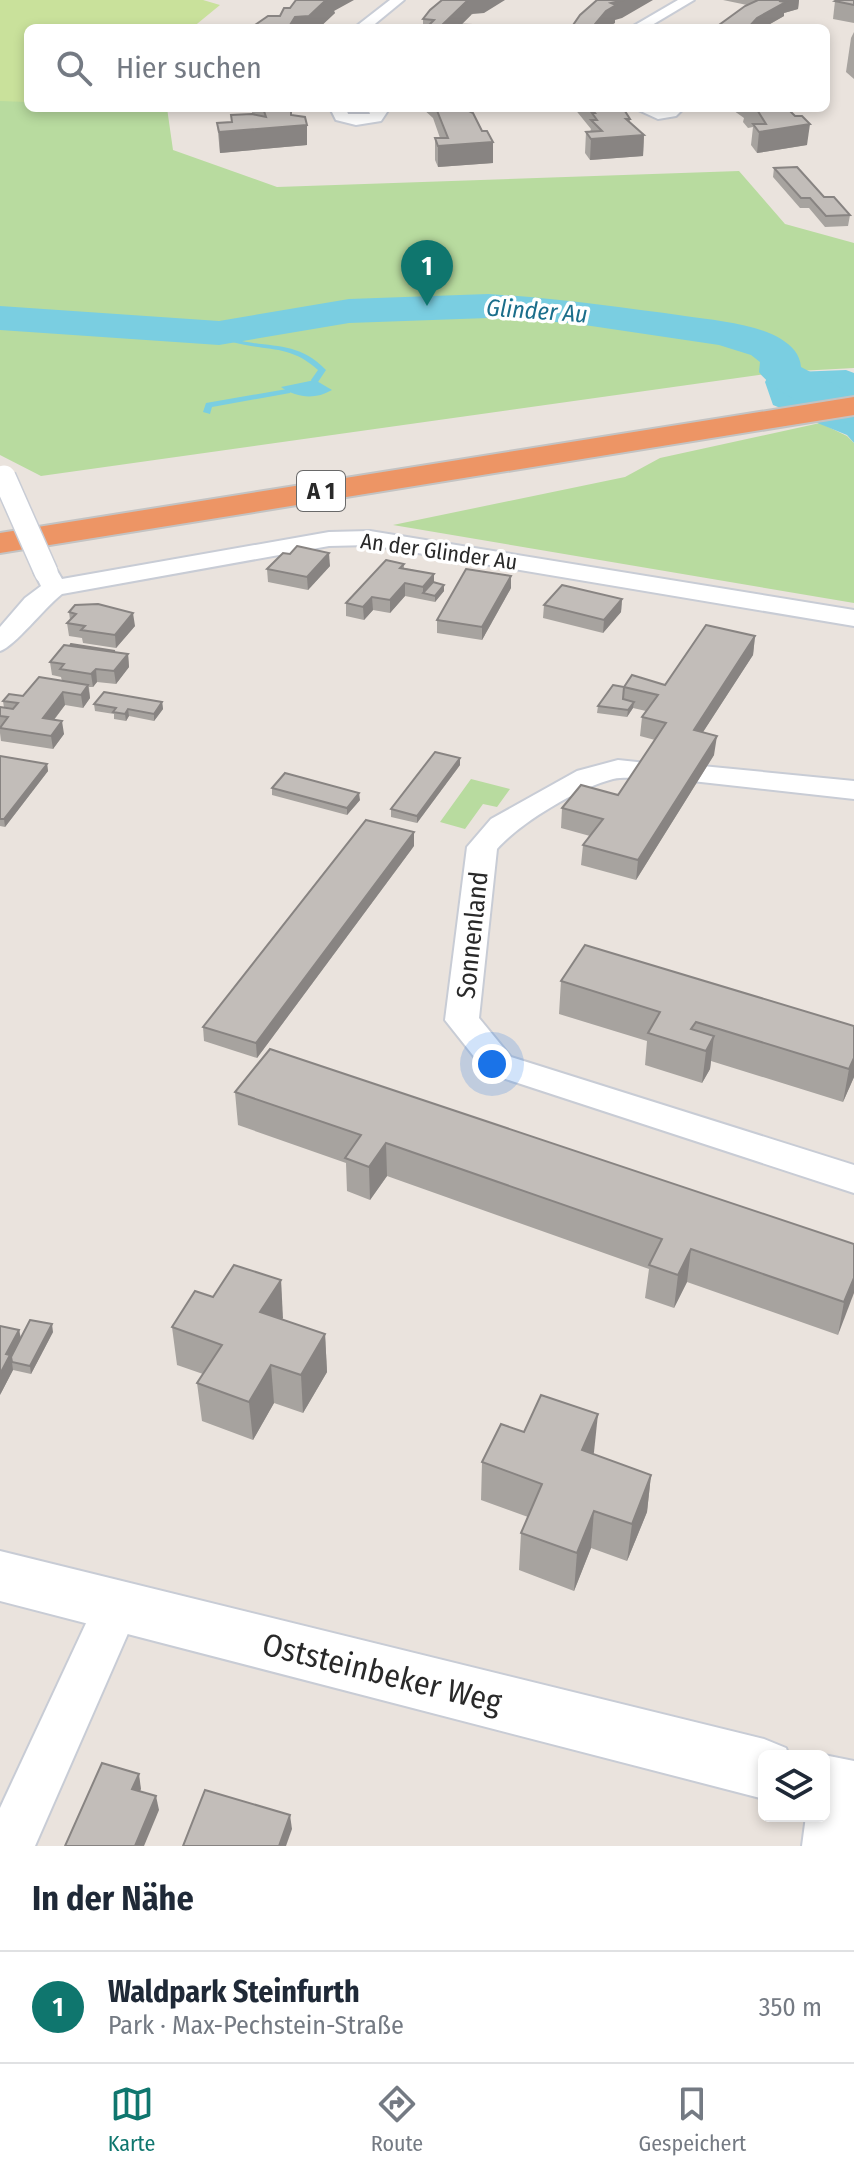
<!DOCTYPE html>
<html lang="de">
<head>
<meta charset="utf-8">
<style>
	:root { --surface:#fff; --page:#f6f6f7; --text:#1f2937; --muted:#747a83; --line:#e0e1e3; --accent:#0f766e }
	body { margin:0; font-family:"Fira Sans Condensed",sans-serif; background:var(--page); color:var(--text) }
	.controls { position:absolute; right:24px; bottom:24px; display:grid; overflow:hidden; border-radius:12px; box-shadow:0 4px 12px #0003 }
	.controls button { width:72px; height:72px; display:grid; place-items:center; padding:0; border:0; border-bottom:2px solid var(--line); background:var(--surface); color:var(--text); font:40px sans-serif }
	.you { position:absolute; left:492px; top:1064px; width:28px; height:28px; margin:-20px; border:6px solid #fff; border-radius:50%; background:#1a73e8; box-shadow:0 0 0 12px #1a73e833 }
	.badge { display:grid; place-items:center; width:52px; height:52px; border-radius:50%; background:var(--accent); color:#fff; font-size:26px; font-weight:700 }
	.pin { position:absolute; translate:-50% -66px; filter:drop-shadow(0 2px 4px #0008) }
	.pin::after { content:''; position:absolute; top:42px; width:28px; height:24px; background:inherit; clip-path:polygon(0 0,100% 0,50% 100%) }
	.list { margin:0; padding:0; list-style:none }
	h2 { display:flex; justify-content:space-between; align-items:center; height:104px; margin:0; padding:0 32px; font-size:34px }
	h2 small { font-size:26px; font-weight:400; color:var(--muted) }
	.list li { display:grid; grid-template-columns:52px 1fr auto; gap:24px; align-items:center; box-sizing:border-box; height:112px; padding:0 32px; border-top:2px solid var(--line) }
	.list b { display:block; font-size:30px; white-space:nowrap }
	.list p { margin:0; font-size:26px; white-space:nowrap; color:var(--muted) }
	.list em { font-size:26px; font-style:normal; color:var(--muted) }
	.icon { flex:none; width:44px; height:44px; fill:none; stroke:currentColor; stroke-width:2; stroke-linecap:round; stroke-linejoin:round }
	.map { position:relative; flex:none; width:854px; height:1846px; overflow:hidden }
	.search { position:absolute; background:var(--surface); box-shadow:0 4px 12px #0003; left:24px; right:24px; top:24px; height:88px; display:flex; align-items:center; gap:20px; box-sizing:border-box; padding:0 28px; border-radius:12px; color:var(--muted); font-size:30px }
	.sheet { height:216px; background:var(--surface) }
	nav { display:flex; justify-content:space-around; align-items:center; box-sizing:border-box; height:112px; border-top:2px solid var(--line); background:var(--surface); font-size:22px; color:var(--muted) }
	nav a { display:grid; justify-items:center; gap:4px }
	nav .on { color:var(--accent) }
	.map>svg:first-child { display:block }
	.green { fill:#b8db9f }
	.pitch { fill:#c9e19b }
	.water { fill:#7acee1 }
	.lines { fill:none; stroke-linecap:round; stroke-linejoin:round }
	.stream { fill:#7acee1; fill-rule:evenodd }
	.river { fill:#7acee1; fill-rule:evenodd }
	.minor-casing { stroke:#c8ccd5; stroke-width:4 }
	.tertiary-casing { stroke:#c8ccd5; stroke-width:4 }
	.motorway-casing { stroke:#c3c3c3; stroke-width:4 }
	.minor { fill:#fff; fill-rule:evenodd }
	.tertiary { fill:#fff; fill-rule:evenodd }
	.motorway { fill:#ed9565; fill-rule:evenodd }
	.minor-bridge-casing { stroke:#c8ccd5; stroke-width:26; stroke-linecap:butt }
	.minor-bridge { stroke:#fff; stroke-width:23 }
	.wall { fill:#a7a39f }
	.shaded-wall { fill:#888482 }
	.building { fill:#c2bdb9; stroke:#888482; stroke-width:2 }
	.labels { text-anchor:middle; stroke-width:7; stroke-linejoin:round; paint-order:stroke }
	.far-street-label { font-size:22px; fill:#292929; stroke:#fff }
	.far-water-label { font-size:24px; font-style:italic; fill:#1b6e8b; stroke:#fff }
	.shield { fill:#fff; stroke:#696969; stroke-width:2 }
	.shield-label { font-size:24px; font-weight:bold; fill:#292929 }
	.street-label { font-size:26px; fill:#292929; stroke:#fff }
	.near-street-label { font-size:32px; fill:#292929; stroke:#fff }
</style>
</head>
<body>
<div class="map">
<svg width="854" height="1846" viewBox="0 0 854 1846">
	<rect width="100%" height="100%" fill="#eae3dd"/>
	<g class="green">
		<polygon points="0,101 28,101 28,108 167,108 173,150 277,187 739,171 785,224 854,243 854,368 780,372 41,476 0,455"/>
		<polygon points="820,423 847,436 854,443 854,603 393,525 625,477 660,458"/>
		<polygon points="471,779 510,789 497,807 483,804 465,829 440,822"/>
	</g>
	<polygon class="pitch" points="0,0 203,0 220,5 192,28 28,28 27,102 0,101"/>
	<g class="water">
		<polygon points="846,370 854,373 854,443 847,435 773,405 765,382 770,373"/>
		<path d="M315,380L332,390C315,400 297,398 281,387Z"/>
	</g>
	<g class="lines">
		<g class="stream">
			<path d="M236,328L241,329L234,336V339C270,349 297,340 326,370L318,382H312L311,380L318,370C289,343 264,352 229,341L228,335Z"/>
			<polygon points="287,389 291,391 290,393 212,407 210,414 203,412 206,403"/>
		</g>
		<path class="river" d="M488,294C554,298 619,307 685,316C713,320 757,324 781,339C792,346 800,354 801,367L854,395V425C829,419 774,393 759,372L760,362L751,355L719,345L571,323L488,318L349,323L219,345L0,330V306L219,321L349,299Z"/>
		<defs>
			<g id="minor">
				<polygon points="390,0 404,0 370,28 354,28"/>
				<polygon points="678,0 694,0 647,28 630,28"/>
				<polygon points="330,108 346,108 348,114 370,114 368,108 384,108 387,112 381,121 356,125 336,120"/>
				<polygon points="634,108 684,108 676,116 658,119"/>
				<path d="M370,531L854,610V626L370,545L329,546L62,594C45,607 14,647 0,651V627L25,598L41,586L34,572L37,567H55L62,579L329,532Z"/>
				<path d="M618,760L656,764L660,770L656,776C642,780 627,776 613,779C578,788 521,822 497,849L479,1018L511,1057L854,1165V1193L487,1073L445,1020L467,847L491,819L577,771Z"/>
				<polygon points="702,766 854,781 854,799 692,781 688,775 692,769"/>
				<polygon points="117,1585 133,1591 140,1606 35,1846 0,1846 0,1808 101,1591"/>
				<polygon points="834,1763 852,1770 854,1775 854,1846 802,1846 806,1816 824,1816 824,1767"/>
			</g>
			<g id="tertiary">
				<polygon points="0,1551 764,1739 786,1748 789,1756 764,1756 764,1799 0,1601"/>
				<polygon points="824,1755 854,1761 854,1823 824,1815 824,1756 820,1756"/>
			</g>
			<polygon id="motorway" points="854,397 854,415 0,553 0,533"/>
		</defs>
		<use href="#minor" class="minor-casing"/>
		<use href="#tertiary" class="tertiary-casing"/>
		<use href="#motorway" class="motorway-casing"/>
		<use href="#minor" class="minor"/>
		<use href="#tertiary" class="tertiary"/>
		<use href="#motorway" class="motorway"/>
		<defs>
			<polyline id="minor-bridge" points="4,477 46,572"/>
		</defs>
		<use href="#minor-bridge" class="minor-bridge-casing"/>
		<use href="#minor-bridge" class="minor-bridge"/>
	</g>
	<g class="wall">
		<polygon points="723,0 799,0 798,9 784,13 784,16 763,28 717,28 747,5"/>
		<polygon points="854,0 854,23 833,19 835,1"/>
		<polygon points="334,11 335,13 319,28 255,28 255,25 280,16"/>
		<polygon points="484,13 472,14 461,25 558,28 423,28 423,19"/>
		<polygon points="854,32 854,79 846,72 851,38"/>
		<polygon points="252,108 287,108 291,115 307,125 307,145 220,153 217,123 231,122 252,114"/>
		<polygon points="422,108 470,108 482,131 493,142 493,163 438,167 435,160 435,138 440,138 433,118"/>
		<polygon points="574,108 623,108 630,119 630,122 644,135 643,156 590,160 585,153 586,132 590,132 591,129"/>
		<polygon points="730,108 787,108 807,145 757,153 751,145 753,127 748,128 743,122 744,118"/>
		<polygon points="774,168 824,197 850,215 848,226 825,227 809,208 800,208 773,177"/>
		<polygon points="404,564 404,568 434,574 434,582 444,585 444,591 435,602 405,596 390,613 373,610 364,620 346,616 346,603"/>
		<polygon points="330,566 308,590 268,582 267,569"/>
		<polygon points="511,588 482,640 437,633 437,620"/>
		<polygon points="622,599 621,612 603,633 543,618 544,605"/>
		<polygon points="69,612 135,626 116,648 83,643 82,638 69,636 67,623 70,620"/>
		<polygon points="755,636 753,655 703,732 714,755 636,880 581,865 583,845 590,836 561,828 562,808 618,795 655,740 640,736 642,717 646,711 633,708 627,717 597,713 598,706 624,687 665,685"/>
		<polygon points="115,652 128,654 129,667 116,684 97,682 93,687 89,687 90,698 83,708 65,705 54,720 64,734 53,749 1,741 0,733 0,707 4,708 3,701 23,696 62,681 61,677 52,675 50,662"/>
		<polygon points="162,702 163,709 154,721 129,716 126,721 114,719 114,714 95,711 94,704"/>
		<polygon points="0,756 47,764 48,771 5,827 0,826"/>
		<polygon points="460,758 460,765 417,823 391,817 391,809"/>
		<polygon points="272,788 360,800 347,815 272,795"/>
		<polygon points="414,846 257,1058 204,1041 203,1027"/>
		<polygon points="561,981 854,1026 854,1077 843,1102 711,1061 710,1069 702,1083 645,1065 647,1041 559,1014"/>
		<polygon points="235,1092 854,1278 838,1335 687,1282 674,1308 645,1298 649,1269 387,1176 370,1200 347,1191 346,1163 238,1125"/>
		<polygon points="281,1280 282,1320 325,1334 327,1372 303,1413 274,1403 253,1440 202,1421 197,1383 203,1374 177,1365 172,1327 213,1297"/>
		<polygon points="19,1330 21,1338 53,1332 31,1374 13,1370 0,1395"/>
		<polygon points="524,1432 594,1452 593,1454 651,1475 647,1512 627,1561 591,1548 574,1591 519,1570 521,1533 528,1517 481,1500 482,1462"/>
	</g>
	<g class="shaded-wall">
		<polygon points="326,0 354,0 334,11 335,13 319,28 290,28 290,25 295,17"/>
		<polygon points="468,0 505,0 484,13 472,14 458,28 443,24"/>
		<polygon points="624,0 653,0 622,18 615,20 615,23 607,28 595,28 595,24 611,3"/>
		<polygon points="782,0 799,0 798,9 784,13 784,16 763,28 748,28 757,18"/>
		<polygon points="291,110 292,126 307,125 307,145 220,153 219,132"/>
		<polygon points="810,124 807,145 757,153 759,132"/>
		<polygon points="644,135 643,156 590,160 591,139"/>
		<polygon points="493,142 493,163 438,167 438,146"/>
		<polygon points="329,553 330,566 308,590 307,577"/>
		<polygon points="434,574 434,587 423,593 423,600 423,587"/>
		<polygon points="511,576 511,588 482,640 482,627"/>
		<polygon points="405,583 405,596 390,613 390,600"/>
		<polygon points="444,585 444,591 435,602 435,596"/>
		<polygon points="372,597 373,610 364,620 363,607"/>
		<polygon points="622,599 621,612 603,633 604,620"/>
		<polygon points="133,613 135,626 116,648 115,635"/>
		<polygon points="755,636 753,655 692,749 694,730"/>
		<polygon points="128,654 129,667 116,684 114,671"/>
		<polygon points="96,669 97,682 93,687 91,674"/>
		<polygon points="88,685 90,698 83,708 81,695"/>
		<polygon points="63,692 65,705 45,731 43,718"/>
		<polygon points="162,702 163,709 154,721 154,714"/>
		<polygon points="634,702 633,708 627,717 628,710"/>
		<polygon points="128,709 129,716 126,721 125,714"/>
		<polygon points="62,721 64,734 53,749 51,736"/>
		<polygon points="717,736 714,755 636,880 638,860"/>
		<polygon points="460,758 460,765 417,823 417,816"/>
		<polygon points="47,764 48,771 5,827 4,819"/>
		<polygon points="359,793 360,800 347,815 347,808"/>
		<polygon points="414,832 414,846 257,1058 256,1043"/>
		<polygon points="714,1036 710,1069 702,1083 706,1051"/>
		<polygon points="854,1058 854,1077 843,1102 849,1069"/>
		<polygon points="386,1143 387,1176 370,1200 369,1167"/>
		<polygon points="691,1249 687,1282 674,1308 678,1275"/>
		<polygon points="854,1278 854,1293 838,1335 844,1302"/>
		<polygon points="281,1280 283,1318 264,1350 260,1312"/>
		<polygon points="52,1324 53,1332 31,1374 30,1366"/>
		<polygon points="19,1330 22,1345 12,1362 13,1370 0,1395 0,1374 6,1354"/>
		<polygon points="325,1334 327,1372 303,1413 301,1375"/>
		<polygon points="271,1365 274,1403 253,1440 249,1402"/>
		<polygon points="598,1414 594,1452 579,1488 582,1450"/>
		<polygon points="651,1475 647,1512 627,1561 632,1524"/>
		<polygon points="594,1511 591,1548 574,1591 577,1553"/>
		<polygon points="139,1774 141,1789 135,1803 132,1789"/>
		<polygon points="156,1796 159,1810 144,1846 135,1846"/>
		<polygon points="290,1815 292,1829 286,1846 279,1846"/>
	</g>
	<g class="building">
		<polygon points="296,0 326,0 309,16 295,17 290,25 255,25 268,16 280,16 284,8 290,8"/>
		<polygon points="442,0 468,0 443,24 558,28 426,28 434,20 423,19 430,10"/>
		<polygon points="597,0 624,0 611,3 616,5 606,11 595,24 595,28 571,28 580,15"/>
		<polygon points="758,0 782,0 779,1 786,2 757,18 748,28 717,28 719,25 745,6"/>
		<polygon points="837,0 854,0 854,5 835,1"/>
		<polygon points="436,108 470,108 471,111 469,111 473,113 482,131 487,131 493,142 438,146 435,138 448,138"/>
		<polygon points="591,108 623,108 630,119 626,119 644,135 591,139 586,132 602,131 591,120 597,120 592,113 595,113"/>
		<polygon points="756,108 787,108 795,116 802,116 810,124 759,132 753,124 766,124"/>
		<polygon points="291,110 291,115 305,117 307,125 219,132 217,123 232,122 231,115 252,114 266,117 264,111"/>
		<polygon points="797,167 824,197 834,197 850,215 826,216 810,198 801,198 774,168"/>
		<polygon points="297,546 329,553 307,577 267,569 283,553 290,554"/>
		<polygon points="386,560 404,564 400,568 434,574 423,587 405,583 390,600 372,597 363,607 346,603"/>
		<polygon points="466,569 511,576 482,627 437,620"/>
		<polygon points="433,582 444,585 435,596 423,593"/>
		<polygon points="562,585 622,599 604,620 544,605"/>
		<polygon points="98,604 133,613 115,635 81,630 85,626 67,623 76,614 69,612 75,605"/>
		<polygon points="706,625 755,636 694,730 717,736 638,860 583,845 603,819 562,808 581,785 618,795 666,723 642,717 658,695 624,687 632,675 665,685"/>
		<polygon points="71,644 115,651 70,646"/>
		<polygon points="64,645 128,654 114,671 96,669 91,674 60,669 64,664 50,662"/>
		<polygon points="39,677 88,685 81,695 63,692 43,718 62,721 51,736 0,728 8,717 0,716 0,707 13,709 18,703 3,701 9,694 23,696"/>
		<polygon points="613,685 624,687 623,699 634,702 628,710 598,706"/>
		<polygon points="104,692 162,702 154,714 128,709 125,714 113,712 116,708 94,704"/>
		<polygon points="435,752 460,758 417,816 391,809"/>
		<polygon points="0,756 47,764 4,819 0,819"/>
		<polygon points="285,773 359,793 347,808 272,788"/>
		<polygon points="366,820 414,832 256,1043 203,1027"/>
		<polygon points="585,945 854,1026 854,1058 849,1069 696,1022 691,1029 714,1036 706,1051 648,1033 660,1012 561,981"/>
		<polygon points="270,1049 854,1244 854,1278 844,1302 691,1249 678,1275 649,1265 662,1239 386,1143 369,1167 345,1158 361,1135 235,1092"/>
		<polygon points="234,1265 281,1280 260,1312 325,1334 301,1375 271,1365 249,1402 197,1383 222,1345 172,1327 195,1291 213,1297"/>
		<polygon points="30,1320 52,1324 30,1366 12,1362 11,1357"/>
		<polygon points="0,1326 19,1330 6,1354 10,1355 0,1374"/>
		<polygon points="541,1395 598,1414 582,1450 651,1475 632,1524 594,1511 577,1553 521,1533 542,1484 482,1462 501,1424 524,1432"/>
		<polygon points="102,1763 139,1774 132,1789 156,1796 135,1846 65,1846"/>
		<polygon points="205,1790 290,1815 279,1846 183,1846"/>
	</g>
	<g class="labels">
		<g class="far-street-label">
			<text transform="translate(439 551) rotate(8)" y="8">An der Glinder Au</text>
		</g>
		<g class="far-water-label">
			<text transform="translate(537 311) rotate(4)" y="8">Glinder Au</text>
		</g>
		<rect class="shield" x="297" y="471" width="48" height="40" rx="6"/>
		<g class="shield-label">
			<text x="321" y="499">A 1</text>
		</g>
		<g class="street-label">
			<text transform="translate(472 935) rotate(-84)" y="9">Sonnenland</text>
		</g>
		<g class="near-street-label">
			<text transform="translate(382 1673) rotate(14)" y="11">Oststeinbeker Weg</text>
		</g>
	</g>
</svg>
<div class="controls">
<button><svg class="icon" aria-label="layers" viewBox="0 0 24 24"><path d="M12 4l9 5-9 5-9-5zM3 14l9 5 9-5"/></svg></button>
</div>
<div class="you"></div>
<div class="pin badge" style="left:427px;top:306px">1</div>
<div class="search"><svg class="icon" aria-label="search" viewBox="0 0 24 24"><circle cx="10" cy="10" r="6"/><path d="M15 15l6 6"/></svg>Hier suchen</div>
</div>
<section class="sheet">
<h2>In der Nähe<small></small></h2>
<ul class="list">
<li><span class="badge">1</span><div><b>Waldpark Steinfurth</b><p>Park · Max-Pechstein-Straße</p></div><em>350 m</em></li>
</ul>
</section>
<nav>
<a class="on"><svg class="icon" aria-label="map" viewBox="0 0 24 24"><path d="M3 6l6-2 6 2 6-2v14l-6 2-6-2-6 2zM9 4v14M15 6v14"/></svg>Karte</a>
<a><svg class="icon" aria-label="directions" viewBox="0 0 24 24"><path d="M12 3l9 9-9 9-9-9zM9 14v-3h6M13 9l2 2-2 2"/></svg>Route</a>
<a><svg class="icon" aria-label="saved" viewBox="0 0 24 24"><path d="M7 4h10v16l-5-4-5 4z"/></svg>Gespeichert</a>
</nav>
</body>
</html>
